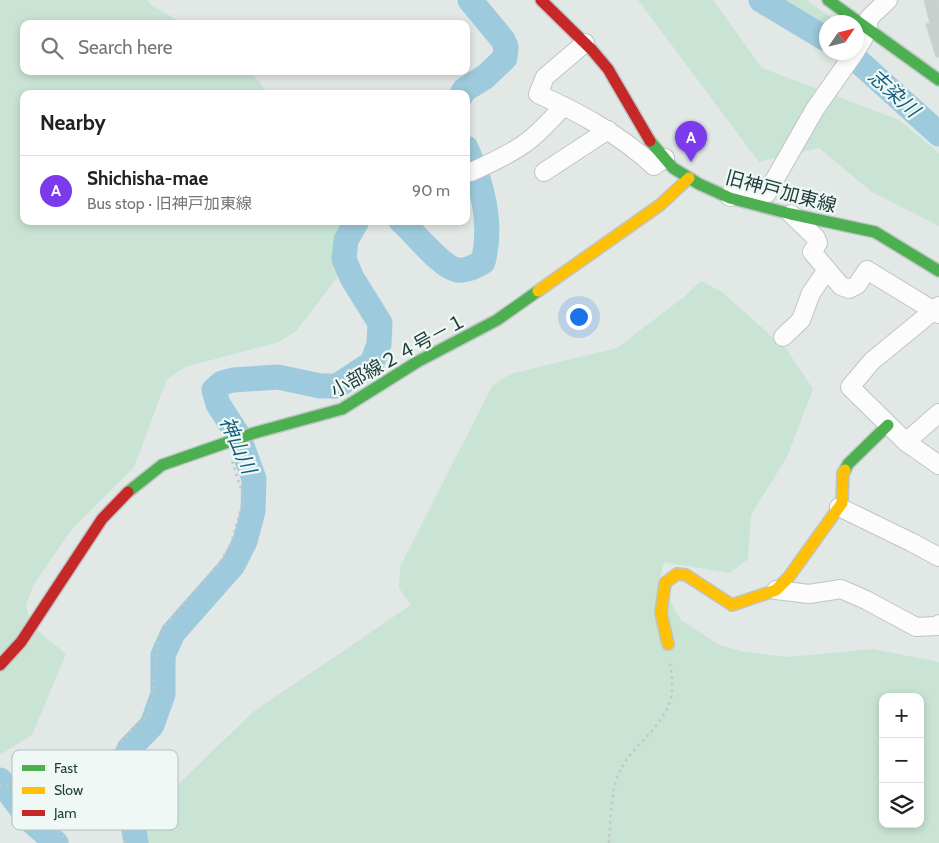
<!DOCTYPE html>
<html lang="en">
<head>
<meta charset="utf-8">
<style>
	:root { --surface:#fff; --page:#f6f6f6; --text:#222; --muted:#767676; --line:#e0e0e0; --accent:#7c3aed }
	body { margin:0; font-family:Cabin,"Noto Sans JP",sans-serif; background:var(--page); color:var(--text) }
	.controls { position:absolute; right:15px; bottom:15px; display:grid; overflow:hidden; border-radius:10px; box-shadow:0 2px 8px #0003 }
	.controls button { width:45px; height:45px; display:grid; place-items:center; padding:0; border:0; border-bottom:1px solid var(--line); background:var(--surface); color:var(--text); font:25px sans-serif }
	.compass { position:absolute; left:819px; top:15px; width:45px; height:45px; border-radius:50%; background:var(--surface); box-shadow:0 2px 8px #0003; rotate:55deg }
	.you { position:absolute; left:578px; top:316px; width:18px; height:18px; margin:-12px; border:4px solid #fff; border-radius:50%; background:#1a73e8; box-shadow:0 0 0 8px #1a73e833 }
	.badge { display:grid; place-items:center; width:32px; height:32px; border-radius:50%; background:var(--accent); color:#fff; font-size:16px; font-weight:700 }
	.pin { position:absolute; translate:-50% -41px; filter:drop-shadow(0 1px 2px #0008) }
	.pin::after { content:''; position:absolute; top:26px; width:18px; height:15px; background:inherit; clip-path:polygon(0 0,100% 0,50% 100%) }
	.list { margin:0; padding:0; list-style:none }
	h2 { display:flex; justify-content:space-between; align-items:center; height:65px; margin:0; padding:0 20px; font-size:21px }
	h2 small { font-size:16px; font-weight:400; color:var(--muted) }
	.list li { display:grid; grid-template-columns:32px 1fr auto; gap:15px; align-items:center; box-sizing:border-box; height:70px; padding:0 20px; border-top:1px solid var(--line) }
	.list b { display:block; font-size:19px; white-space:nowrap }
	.list p { margin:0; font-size:16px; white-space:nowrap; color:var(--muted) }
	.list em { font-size:16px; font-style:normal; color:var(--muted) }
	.icon { flex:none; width:28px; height:28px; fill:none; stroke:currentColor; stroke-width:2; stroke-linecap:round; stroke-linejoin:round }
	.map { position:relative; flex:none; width:939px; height:843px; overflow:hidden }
	.search { position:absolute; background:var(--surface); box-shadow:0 2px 8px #0003; left:20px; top:20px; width:450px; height:55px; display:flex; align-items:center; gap:12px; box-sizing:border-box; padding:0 18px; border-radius:10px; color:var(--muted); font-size:19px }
	.panel { position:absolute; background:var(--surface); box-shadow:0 2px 8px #0003; left:20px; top:90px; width:450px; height:135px; border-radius:10px }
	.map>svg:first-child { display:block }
	.green { fill:#c9e3d4; fill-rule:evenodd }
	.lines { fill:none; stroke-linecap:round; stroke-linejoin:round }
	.river { stroke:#9dcadc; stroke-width:25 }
	.building { fill:#c8cfcd; stroke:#cad1cf }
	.street-casing { stroke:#bfc5c3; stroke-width:20 }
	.fast-casing { stroke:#bdc6c4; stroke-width:14 }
	.slow-casing { stroke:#bdc6c4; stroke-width:14 }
	.jam-casing { stroke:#bdc6c4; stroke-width:14 }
	.path { stroke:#bfc9c7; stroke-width:2.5; stroke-dasharray:2.5 4; stroke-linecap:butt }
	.street { stroke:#fbfcfb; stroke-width:18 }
	.fast { stroke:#4caf50; stroke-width:11 }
	.slow { stroke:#ffc107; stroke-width:11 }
	.jam { stroke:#c62828; stroke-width:11 }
	.labels { text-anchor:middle; stroke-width:4.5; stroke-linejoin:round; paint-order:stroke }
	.street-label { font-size:19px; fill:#1e3d39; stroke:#eff8f5 }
	.water-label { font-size:20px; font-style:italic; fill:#135d7e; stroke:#eff8f5 }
	.key { fill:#eff8f5; stroke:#b0c0bd; stroke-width:1 }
	.key-label { font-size:14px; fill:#1e3d39 }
</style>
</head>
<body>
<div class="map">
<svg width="939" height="843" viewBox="0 0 939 843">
	<rect width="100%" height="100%" fill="#e2e8e6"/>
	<g class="green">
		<polygon points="0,0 147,0 150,4 183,24 24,24 24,71 248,71 259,81 267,94 24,94 24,221 349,221 354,235 347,258 336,279 296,331 279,342 185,367 167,379 134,467 72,529 34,584 26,605 31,625 66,654 32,735 0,755"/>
		<polygon points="638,0 713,0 762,68 899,120 939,153 939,226 872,192 819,148 759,162"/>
		<polygon points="779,0 807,0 837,22 826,22 826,29"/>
		<path d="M701,281L722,292L787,350L813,389L787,457L751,515L748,559L730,573L664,562L659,582L681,620L719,645L745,652L788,657L873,649L939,662V843H141L147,827L170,792L253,712L411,605L399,588L400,567L492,386L510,374L617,348L685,296ZM883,697H920V824H883Z"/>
	</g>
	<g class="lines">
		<g class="river">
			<polyline points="761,0 826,39"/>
			<polyline points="848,52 939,134"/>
			<polyline points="462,94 464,90 485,77 505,58 506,47 503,40 470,0"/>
			<path d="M401,221C414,232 441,267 457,270C467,271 474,267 483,262C493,224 482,183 466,148"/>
			<polyline points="0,780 29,819 56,843"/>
			<polyline points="136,843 123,761 129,749 152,725 163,694 163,655 173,633 233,565 245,541 253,511 254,479 238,435 218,404 214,390 222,383 233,380 278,377 320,386 337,386 372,363 379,344 380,323 352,278 344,259 346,240 357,221"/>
		</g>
	</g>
	<polygon class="building" points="924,0 939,0 939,57 936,57 926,24 930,23"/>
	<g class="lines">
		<defs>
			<g id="street">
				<path d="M585,43L545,77L538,94C580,113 619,134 654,166L665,158"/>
				<path d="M856,50C864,39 868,31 869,18L888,0"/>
				<path d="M471,172C489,164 507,156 524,144C539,134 551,119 564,106"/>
				<polyline points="544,172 608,130"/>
				<polyline points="730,197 733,189 767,193 815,109 855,52"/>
				<polyline points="791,214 816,238 818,243 812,252 841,286 849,289 857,285 867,270 939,314"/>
				<polyline points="939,306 872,361 850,387 906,442 939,465"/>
				<polyline points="783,337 801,320 811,293 827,270"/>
				<polyline points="906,442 939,413"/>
				<polyline points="839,507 911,542 939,557"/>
				<polyline points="776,590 809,594 841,589 866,600 916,627 937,626 939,624"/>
			</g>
			<g id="fast">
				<polyline points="828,0 939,80"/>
				<polyline points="650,141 673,168 699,184 730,198 791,214 875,232 939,271"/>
				<polyline points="845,470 848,464 888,425"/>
				<polyline points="128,492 162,465 254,433 342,409 417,362 497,320 538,291"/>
			</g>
			<g id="slow">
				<polyline points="538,291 660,205 689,178"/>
				<polyline points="668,644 661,613 665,583 677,574 686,575 732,605 776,590 788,578 842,503 843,473 845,470"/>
			</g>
			<g id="jam">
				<polyline points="541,0 592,50 608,69 650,141"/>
				<polyline points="0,665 21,642 102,519 128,492"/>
			</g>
		</defs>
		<use href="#street" class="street-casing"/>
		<use href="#fast" class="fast-casing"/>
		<use href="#slow" class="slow-casing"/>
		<use href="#jam" class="jam-casing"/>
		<g class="path">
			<polyline points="0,786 19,786 45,819 70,843"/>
			<path d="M125,843C119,813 101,769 121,742C130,730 142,723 150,711L159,639L165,626L179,609L217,567L231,544L243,501L241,489L232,461"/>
			<path d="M609,843C611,819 610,788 622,767C637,741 670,722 672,690C673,681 671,671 670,662"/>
		</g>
		<use href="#street" class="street"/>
		<use href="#fast" class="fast"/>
		<use href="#slow" class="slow"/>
		<use href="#jam" class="jam"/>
	</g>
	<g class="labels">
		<g class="street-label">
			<text transform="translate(781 191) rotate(15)" y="7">旧神戸加東線</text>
			<text transform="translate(398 355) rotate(-29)" y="7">小部線２４号－１</text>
		</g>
		<g class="water-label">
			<text transform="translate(894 93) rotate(42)" y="7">志染川</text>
			<text transform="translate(238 445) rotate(66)" y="7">神山川</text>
		</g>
	</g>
	<rect x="12" y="750" width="166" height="80" rx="8" class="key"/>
	<rect x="22" y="765" width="23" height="6" fill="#4caf50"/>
	<rect x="22" y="787" width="23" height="7" fill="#ffc107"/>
	<rect x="22" y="810" width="23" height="6" fill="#c62828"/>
	<g class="key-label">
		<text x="54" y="773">Fast</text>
		<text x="54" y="795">Slow</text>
		<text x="54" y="818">Jam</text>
	</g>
</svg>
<div class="controls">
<button>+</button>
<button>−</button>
<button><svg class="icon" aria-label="layers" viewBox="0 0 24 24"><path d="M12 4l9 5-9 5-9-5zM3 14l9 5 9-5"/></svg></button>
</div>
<svg class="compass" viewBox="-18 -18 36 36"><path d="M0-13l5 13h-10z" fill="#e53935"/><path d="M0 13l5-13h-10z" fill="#767676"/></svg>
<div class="you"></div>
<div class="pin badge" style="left:691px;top:162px">A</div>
<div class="search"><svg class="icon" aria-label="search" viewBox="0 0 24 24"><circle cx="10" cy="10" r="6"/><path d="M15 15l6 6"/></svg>Search here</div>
<section class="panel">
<h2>Nearby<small></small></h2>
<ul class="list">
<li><span class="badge">A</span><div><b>Shichisha-mae</b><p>Bus stop · 旧神戸加東線</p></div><em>90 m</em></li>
</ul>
</section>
</div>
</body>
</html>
